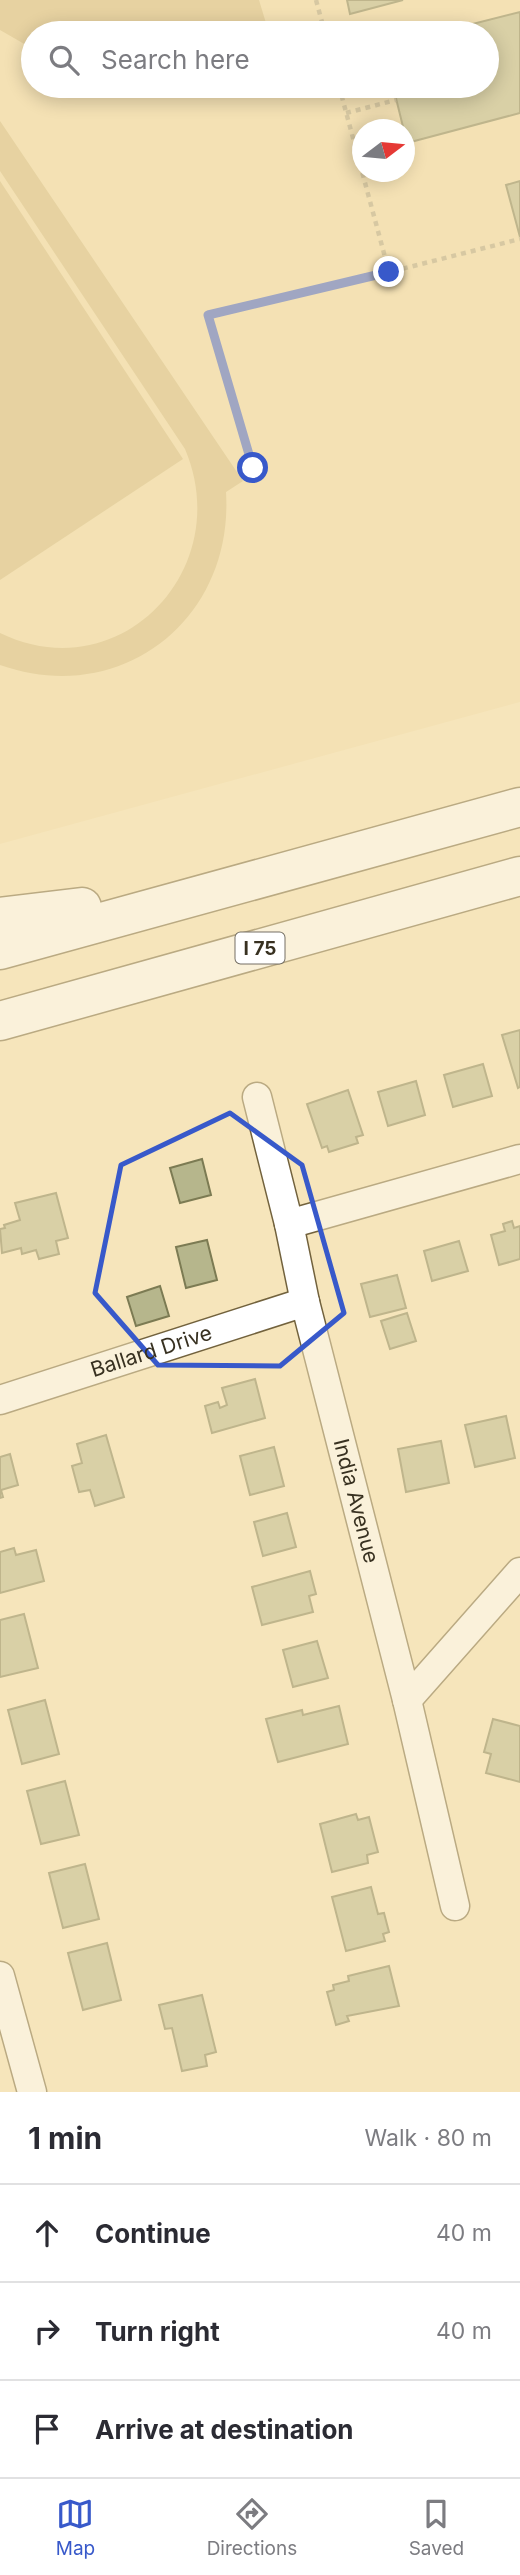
<!DOCTYPE html>
<html lang="en">
<head>
<meta charset="utf-8">
<style>
	:root { --surface:#fff; --page:#f2f2f3; --text:#2b2b33; --muted:#7c7c81; --line:#e1e1e2; --accent:#3859ca }
	body { margin:0; font-family:Inter,sans-serif; background:var(--page); color:var(--text) }
	.compass { position:absolute; left:352px; top:119px; width:63px; height:63px; border-radius:50%; background:var(--surface); box-shadow:0 4px 18px #0003; rotate:74deg }
	.stop { position:absolute; width:21px; height:21px; margin:-16px; border:5px solid #3859ca; border-radius:50%; background:#fff }
	.stop.end { background:#3859ca; border-color:#fff; box-shadow:0 2px 7px #0008 }
	.list { margin:0; padding:0; list-style:none }
	h2 { display:flex; justify-content:space-between; align-items:center; height:91px; margin:0; padding:0 28px; font-size:30px }
	h2 small { font-size:23px; font-weight:400; color:var(--muted) }
	.list li { display:grid; grid-template-columns:46px 1fr auto; gap:21px; align-items:center; box-sizing:border-box; height:98px; padding:0 28px; border-top:2px solid var(--line) }
	.list b { display:block; font-size:26px; white-space:nowrap }
	.list em { font-size:23px; font-style:normal; color:var(--muted) }
	.icon { flex:none; width:38px; height:38px; fill:none; stroke:currentColor; stroke-width:2; stroke-linecap:round; stroke-linejoin:round }
	.map { position:relative; flex:none; width:520px; height:2092px; overflow:hidden }
	.search { position:absolute; background:var(--surface); box-shadow:0 4px 18px #0003; left:21px; right:21px; top:21px; height:77px; display:flex; align-items:center; gap:18px; box-sizing:border-box; padding:0 24px; border-radius:38px; color:var(--muted); font-size:26px }
	.sheet { height:385px; background:var(--surface) }
	nav { display:flex; justify-content:space-around; align-items:center; box-sizing:border-box; height:98px; border-top:2px solid var(--line); background:var(--surface); font-size:19px; color:var(--muted) }
	nav a { display:grid; justify-items:center; gap:4px }
	nav .on { color:var(--accent) }
	.map>svg:first-child { display:block }
	.built { fill:#f1dcab; fill-rule:evenodd }
	.green { fill:#d4bb81 }
	.building { fill:#b6b68c; stroke:#7c7b53; stroke-width:2 }
	.lines { fill:none; stroke-linecap:round; stroke-linejoin:round }
	.minor-casing { stroke:#72623d; stroke-width:31 }
	.highway-casing { stroke:#72623d; stroke-width:41 }
	.path { stroke:#b2a584; stroke-width:4.5; stroke-dasharray:5 5; stroke-linecap:butt }
	.minor { stroke:#fff; stroke-width:28 }
	.highway { stroke:#fff; stroke-width:38 }
	.route { stroke:#3859ca; stroke-width:9 }
	.marked { fill:none; stroke:#3859ca; stroke-width:5; stroke-linejoin:round }
	.labels { text-anchor:middle; stroke-width:6; stroke-linejoin:round; paint-order:stroke }
	.shield { fill:#fff; stroke:#746f64; stroke-width:2 }
	.shield-label { font-size:19px; font-weight:bold; fill:#383121 }
	.street-label { font-size:21px; fill:#383121; stroke:#fff }
</style>
</head>
<body>
<div class="map">
<svg width="520" height="2092" viewBox="0 0 520 2092">
	<rect width="100%" height="100%" fill="#f6e5bb"/>
	<path class="built" d="M0,0H520V702L0,844ZM33,33H487V86H33ZM363,130H405V172H363Z"/>
	<g class="green">
		<polygon points="0,0 259,0 269,33 33,33 33,49 0,30"/>
		<path d="M0,121L243,481L226,492C234,619 122,708 0,665V633C120,691 236,569 185,449L0,171Z"/>
		<polygon points="0,181 183,459 0,580"/>
	</g>
	<g class="building">
		<polygon points="347,0 403,0 350,14"/>
		<polygon points="520,12 520,113 407,143 393,86 487,86 487,33 437,33"/>
		<polygon points="520,181 520,237 506,185"/>
		<polygon points="520,1030 520,1087 518,1088 502,1035"/>
		<polygon points="483,1064 492,1096 453,1107 444,1075"/>
		<polygon points="416,1081 425,1115 388,1126 378,1092"/>
		<polygon points="348,1090 363,1135 356,1137 358,1143 329,1152 327,1146 322,1148 307,1104"/>
		<polygon points="202,1159 211,1195 180,1203 170,1168"/>
		<polygon points="56,1193 68,1238 56,1241 59,1254 39,1259 36,1250 22,1254 21,1248 2,1253 0,1229 5,1228 4,1225 20,1220 15,1203"/>
		<polygon points="512,1221 514,1228 520,1226 520,1259 499,1265 491,1235 505,1231 503,1224"/>
		<polygon points="207,1240 217,1280 186,1288 176,1247"/>
		<polygon points="459,1241 468,1271 432,1281 424,1251"/>
		<polygon points="397,1275 406,1308 370,1317 361,1284"/>
		<polygon points="160,1286 169,1316 136,1326 127,1297"/>
		<polygon points="407,1313 416,1341 390,1349 381,1321"/>
		<polygon points="255,1379 265,1418 212,1433 205,1406 218,1402 220,1408 227,1405 222,1388"/>
		<polygon points="506,1416 515,1458 475,1467 465,1425"/>
		<polygon points="106,1435 124,1497 95,1506 90,1490 79,1492 72,1466 82,1463 77,1444"/>
		<polygon points="441,1441 449,1483 406,1492 398,1449"/>
		<polygon points="274,1447 284,1486 250,1495 240,1456"/>
		<polygon points="10,1454 18,1485 1,1490 3,1497 0,1498 0,1457"/>
		<polygon points="287,1513 296,1547 263,1556 254,1522"/>
		<polygon points="14,1548 16,1555 36,1550 44,1581 0,1593 0,1552"/>
		<polygon points="310,1571 316,1594 309,1596 313,1612 262,1625 252,1587"/>
		<polygon points="24,1614 38,1668 0,1677 0,1620"/>
		<polygon points="317,1641 328,1678 293,1687 283,1650"/>
		<polygon points="45,1700 59,1754 22,1764 8,1710"/>
		<polygon points="339,1706 348,1744 278,1762 266,1719 302,1710 303,1715"/>
		<polygon points="493,1719 520,1726 520,1782 486,1773 491,1754 484,1752"/>
		<polygon points="65,1781 79,1835 41,1844 27,1791"/>
		<polygon points="356,1814 358,1820 369,1817 378,1852 367,1855 368,1863 332,1872 320,1824"/>
		<polygon points="85,1864 99,1919 63,1928 49,1873"/>
		<polygon points="371,1887 378,1914 384,1913 389,1932 383,1934 385,1941 346,1951 332,1897"/>
		<polygon points="107,1943 121,2000 83,2010 68,1953"/>
		<polygon points="389,1966 399,2006 347,2016 349,2021 336,2025 327,1992 334,1990 333,1985 349,1981 348,1976"/>
		<polygon points="202,1995 216,2052 205,2055 207,2066 182,2071 172,2028 165,2029 159,2005"/>
	</g>
	<g class="lines">
		<defs>
			<g id="minor">
				<path id="s1" d="M257,1097L289,1224L305,1302L407,1700L455,1906"/>
				<polyline points="289,1224 520,1159"/>
				<path id="s2" d="M0,1400L305,1302"/>
				<polyline points="407,1700 520,1572"/>
				<polyline points="0,1976 32,2092"/>
			</g>
			<g id="highway">
				<polyline points="0,917 82,907"/>
				<polyline points="0,950 520,807"/>
				<polyline points="0,1021 520,876"/>
			</g>
		</defs>
		<use href="#minor" class="minor-casing"/>
		<use href="#highway" class="highway-casing"/>
		<g class="path">
			<polyline points="316,0 325,33"/>
			<polyline points="339,86 389,272"/>
			<polyline points="346,113 396,100"/>
			<polyline points="253,468 208,315 246,304 283,299 520,239"/>
		</g>
		<use href="#minor" class="minor"/>
		<use href="#highway" class="highway"/>
	</g>
	<g class="lines">
		<polyline class="route" points="253,468 208,315 389,272"/>
	</g>
	<path d="M0 0H520V2092H0ZM230,1113L302,1165L344,1313L280,1366L158,1365L95,1293L121,1165Z" fill="#f6e5bb" fill-opacity=".55" fill-rule="evenodd"/>
	<path class="marked" d="M230,1113L302,1165L344,1313L280,1366L158,1365L95,1293L121,1165Z"/>
	<g class="labels">
		<rect class="shield" x="235.5" y="932.5" width="49" height="31" rx="5"/>
		<g class="shield-label">
			<text x="260" y="955">I 75</text>
		</g>
		<g class="street-label">
			<text dy="7" stroke="none"><textPath href="#s2" startOffset="159">Ballard Drive</textPath></text>
			<text dy="7" stroke="none"><textPath href="#s1" startOffset="416">India Avenue</textPath></text>
		</g>
	</g>
</svg>
<svg class="compass" viewBox="-18 -18 36 36"><path d="M0-13l5 13h-10z" fill="#e53935"/><path d="M0 13l5-13h-10z" fill="#7c7c81"/></svg>
<div class="stop" style="left:253px;top:468px"></div>
<div class="stop end" style="left:389px;top:272px"></div>
<div class="search"><svg class="icon" aria-label="search" viewBox="0 0 24 24"><circle cx="10" cy="10" r="6"/><path d="M15 15l6 6"/></svg>Search here</div>
</div>
<section class="sheet">
<h2>1 min<small>Walk · 80 m</small></h2>
<ul class="list">
<li><svg class="icon" aria-label="ahead" viewBox="0 0 24 24"><path d="M12 20V5M6 11l6-6 6 6"/></svg><div><b>Continue</b></div><em>40 m</em></li>
<li><svg class="icon" aria-label="right" viewBox="0 0 24 24"><path d="M7 20v-9h11M14 6l5 5-5 5"/></svg><div><b>Turn right</b></div><em>40 m</em></li>
<li><svg class="icon" aria-label="arrive" viewBox="0 0 24 24"><path d="M6 21V4h12l-3 4 3 4H6"/></svg><div><b>Arrive at destination</b></div></li>
</ul>
</section>
<nav>
<a class="on"><svg class="icon" aria-label="map" viewBox="0 0 24 24"><path d="M3 6l6-2 6 2 6-2v14l-6 2-6-2-6 2zM9 4v14M15 6v14"/></svg>Map</a>
<a><svg class="icon" aria-label="directions" viewBox="0 0 24 24"><path d="M12 3l9 9-9 9-9-9zM9 14v-3h6M13 9l2 2-2 2"/></svg>Directions</a>
<a><svg class="icon" aria-label="saved" viewBox="0 0 24 24"><path d="M7 4h10v16l-5-4-5 4z"/></svg>Saved</a>
</nav>
</body>
</html>
